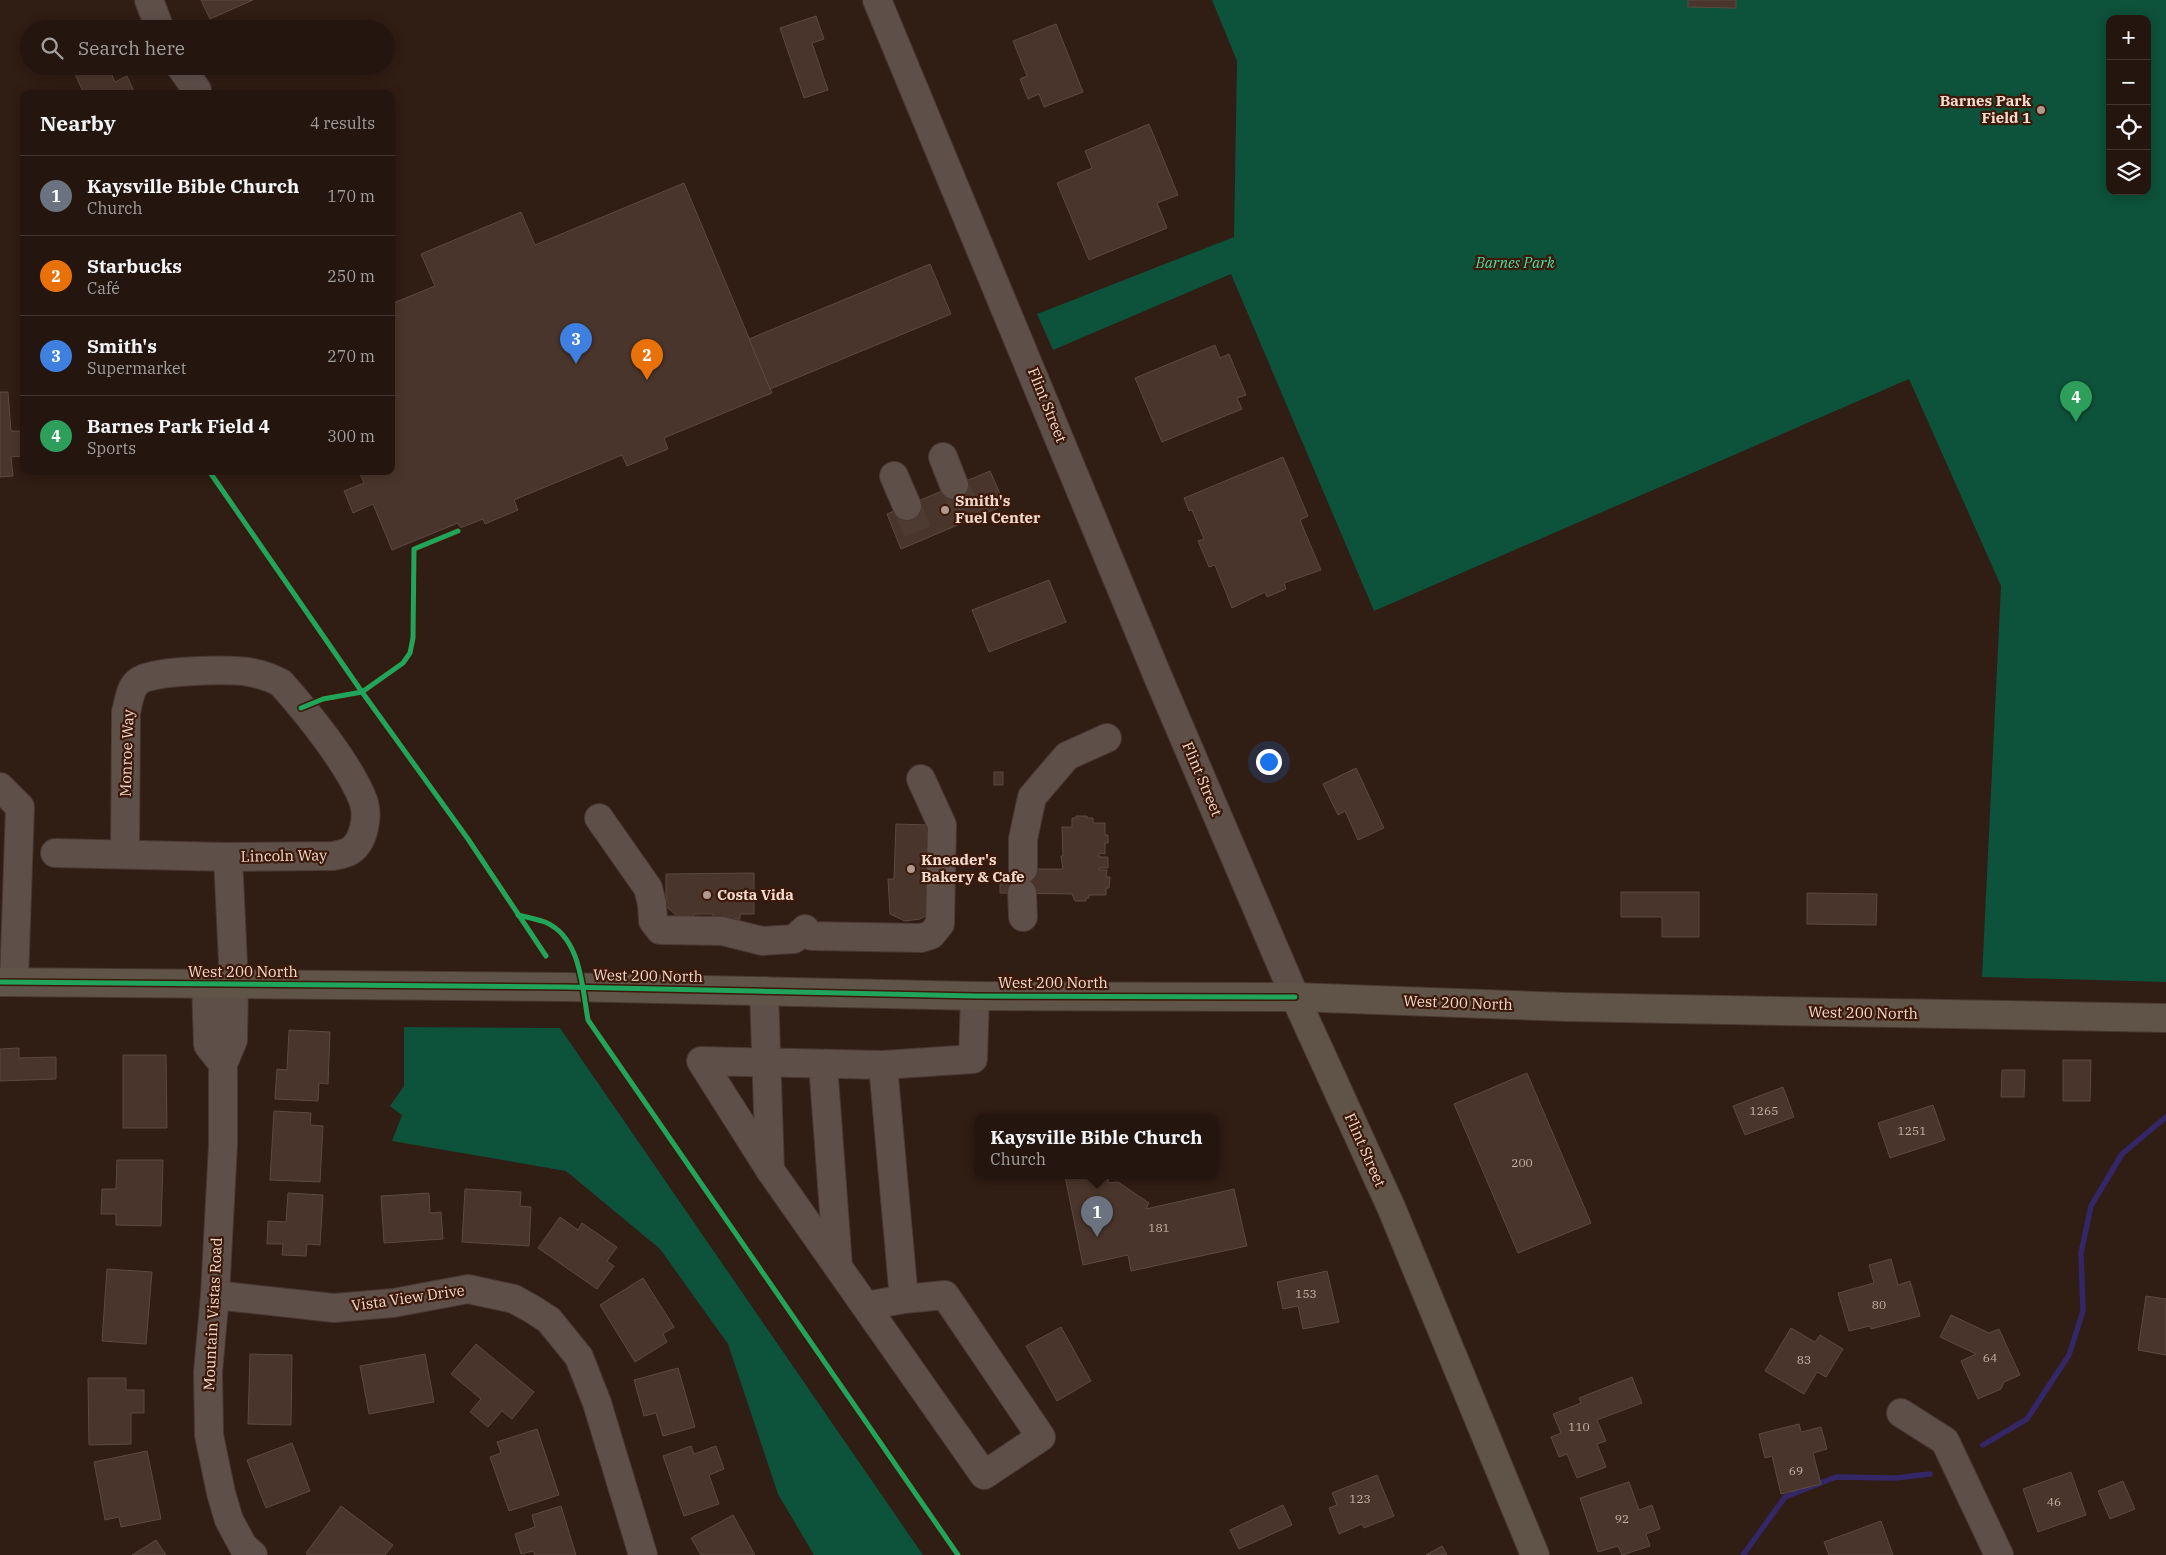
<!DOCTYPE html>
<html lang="en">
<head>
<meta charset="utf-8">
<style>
	:root { --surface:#24160f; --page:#2c1f18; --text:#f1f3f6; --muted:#a39f9e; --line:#41352f; --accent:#af988e }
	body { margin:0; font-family:"IBM Plex Serif",serif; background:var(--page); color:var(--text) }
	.controls { position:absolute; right:15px; top:15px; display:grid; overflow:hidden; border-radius:10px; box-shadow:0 2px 12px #0003 }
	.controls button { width:45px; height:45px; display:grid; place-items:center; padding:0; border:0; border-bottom:1px solid var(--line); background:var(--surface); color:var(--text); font:25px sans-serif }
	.you { position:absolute; left:1268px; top:761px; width:18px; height:18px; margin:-12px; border:4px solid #fff; border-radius:50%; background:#1a73e8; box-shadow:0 0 0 8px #1a73e833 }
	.badge { display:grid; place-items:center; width:32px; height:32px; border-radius:50%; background:var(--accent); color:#fff; font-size:16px; font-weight:700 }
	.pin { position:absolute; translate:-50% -41px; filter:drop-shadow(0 1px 2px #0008) }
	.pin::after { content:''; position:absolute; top:26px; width:18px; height:15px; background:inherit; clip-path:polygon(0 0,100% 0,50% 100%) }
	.popup { position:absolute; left:974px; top:1114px; width:245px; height:65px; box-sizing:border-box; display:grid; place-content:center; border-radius:10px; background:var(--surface); filter:drop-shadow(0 1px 4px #0005); font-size:16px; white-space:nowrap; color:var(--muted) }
	.popup b { font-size:19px; color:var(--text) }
	.popup::after { content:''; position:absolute; left:50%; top:100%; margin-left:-10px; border:10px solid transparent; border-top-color:var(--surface) }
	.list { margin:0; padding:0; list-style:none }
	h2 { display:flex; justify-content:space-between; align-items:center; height:65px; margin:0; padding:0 20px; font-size:21px }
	h2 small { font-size:16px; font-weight:400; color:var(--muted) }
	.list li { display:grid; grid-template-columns:32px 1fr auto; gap:15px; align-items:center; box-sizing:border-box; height:80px; padding:0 20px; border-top:1px solid var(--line) }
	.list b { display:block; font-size:19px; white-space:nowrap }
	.list p { margin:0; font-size:16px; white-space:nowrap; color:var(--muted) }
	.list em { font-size:16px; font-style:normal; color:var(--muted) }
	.icon { flex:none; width:28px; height:28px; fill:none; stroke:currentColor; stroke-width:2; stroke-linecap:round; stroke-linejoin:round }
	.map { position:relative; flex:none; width:2166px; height:1555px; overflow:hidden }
	.search { position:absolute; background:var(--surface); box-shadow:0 2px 12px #0003; left:20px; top:20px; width:375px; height:55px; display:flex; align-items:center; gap:12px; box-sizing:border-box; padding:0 18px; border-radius:28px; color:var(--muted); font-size:19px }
	.panel { position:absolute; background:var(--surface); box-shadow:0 2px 12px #0003; left:20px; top:90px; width:375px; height:385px; border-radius:10px }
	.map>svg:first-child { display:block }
	.green { fill:#0d523a; fill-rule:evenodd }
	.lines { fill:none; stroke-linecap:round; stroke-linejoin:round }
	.stream { stroke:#332768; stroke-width:5.5 }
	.building { fill:#49352b; stroke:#5b4a42 }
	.minor-tunnel { stroke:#4d3a30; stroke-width:28; stroke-dasharray:28 14; stroke-linecap:butt }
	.minor-casing { stroke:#483732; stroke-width:30 }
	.major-casing { stroke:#483732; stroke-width:30 }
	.minor { stroke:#5e4f49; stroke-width:28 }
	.major { stroke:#605448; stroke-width:28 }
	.cycleway-casing { stroke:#3c1908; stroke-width:8 }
	.cycleway { stroke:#20a55d; stroke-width:5 }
	.poi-dot { fill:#af988e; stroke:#3c1908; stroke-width:2 }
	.labels { text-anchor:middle; stroke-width:4.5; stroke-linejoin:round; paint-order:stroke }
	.number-label { font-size:12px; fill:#c8b2a7 }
	.poi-label { font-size:15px; font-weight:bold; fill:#f3dbd0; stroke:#3c1908; text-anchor:start }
	.park-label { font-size:15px; font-style:italic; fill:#48dfa9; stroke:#3c1908 }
	.street-label { font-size:15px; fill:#f3dbd0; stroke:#3c1908 }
</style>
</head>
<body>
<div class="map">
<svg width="2166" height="1555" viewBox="0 0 2166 1555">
	<rect width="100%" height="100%" fill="#301d14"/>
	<g class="green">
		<path d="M1212,0H2166V982L1982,977L2001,586L1909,379L1374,611L1231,274L1053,350L1037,314L1234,237L1237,61ZM2110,19H2147V191H2110Z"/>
		<polygon points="404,1027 560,1028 923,1555 814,1555 778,1494 728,1344 660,1249 566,1171 392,1141 402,1115 390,1106 404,1086"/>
	</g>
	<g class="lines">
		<g class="stream">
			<polyline points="1983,1445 2027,1419 2069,1355 2083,1311 2081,1253 2091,1206 2122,1154 2166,1117"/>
			<polyline points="1743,1555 1785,1497 1836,1477 1896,1478 1930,1474"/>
		</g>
	</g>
	<g class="building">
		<polygon points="201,0 253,0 210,19"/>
		<polygon points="1688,0 1736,0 1736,8 1688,7"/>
		<polygon points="816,16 824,39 812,43 828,90 804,98 780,28"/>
		<polygon points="1056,24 1083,92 1044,107 1039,94 1028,99 1020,79 1027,76 1013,41"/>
		<polygon points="78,66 108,66 115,82 127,76 135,94 84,94 73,69"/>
		<polygon points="1149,124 1178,195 1157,203 1167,228 1089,260 1057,183 1092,168 1085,151"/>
		<polygon points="684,183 772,393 664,438 668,449 627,466 622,455 514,500 518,510 485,524 483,519 460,528 458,523 392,550 373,504 353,513 344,491 364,483 359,471 391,471 391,304 435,286 421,254 521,212 535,245"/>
		<polygon points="930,264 951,314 770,389 749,339"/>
		<polygon points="1215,345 1220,358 1229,354 1246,395 1237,398 1242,409 1162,442 1135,378"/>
		<polygon points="0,392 8,392 11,431 21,431 23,456 11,457 13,476 0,477"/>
		<polygon points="1283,457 1308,516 1300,520 1321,570 1284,583 1286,589 1267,597 1265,592 1232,608 1215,565 1209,567 1198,541 1204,539 1192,510 1189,511 1184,498"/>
		<polygon points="990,471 1005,505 901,549 887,514"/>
		<polygon points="1049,580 1066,622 989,652 972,610"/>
		<polygon points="1356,768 1384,828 1358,840 1345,811 1338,815 1323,784"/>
		<rect x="994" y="772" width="9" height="13"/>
		<polygon points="1076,816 1087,816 1087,818 1093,818 1093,823 1105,823 1105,835 1108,835 1108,843 1105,843 1105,854 1099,853 1099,857 1108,857 1108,868 1099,868 1099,870 1107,870 1106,877 1110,877 1109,888 1106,888 1106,895 1089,895 1089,898 1086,898 1086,901 1075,901 1072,894 1000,893 1000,875 1023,875 1023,869 1063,869 1061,856 1063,856 1062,827 1072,827 1072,818 1076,818"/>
		<polygon points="896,824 928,825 927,915 920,919 905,921 890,914 888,879 894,879"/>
		<polygon points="754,873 754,914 740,914 740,919 713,919 713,914 694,914 694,918 679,918 666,906 666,874"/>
		<polygon points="1621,892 1699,892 1699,937 1662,937 1662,917 1621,917"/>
		<polygon points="1807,893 1877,894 1876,925 1807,924"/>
		<polygon points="289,1030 330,1032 328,1084 319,1083 318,1101 275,1099 277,1069 287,1070"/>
		<polygon points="19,1048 19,1058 56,1057 56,1079 0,1081 0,1049"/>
		<polygon points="123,1055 166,1055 167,1128 123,1128"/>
		<polygon points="2063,1060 2091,1060 2090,1101 2063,1101"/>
		<polygon points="2002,1070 2025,1070 2024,1097 2001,1097"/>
		<polygon points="1527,1073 1591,1223 1518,1253 1454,1104"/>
		<polygon points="1783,1087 1794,1117 1745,1135 1733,1106"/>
		<polygon points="1933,1105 1945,1140 1890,1158 1878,1123"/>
		<polygon points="274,1111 311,1113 310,1125 323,1126 320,1182 270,1180"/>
		<polygon points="117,1160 163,1160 161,1226 116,1225 116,1214 101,1214 102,1189 116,1189"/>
		<polygon points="1065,1176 1107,1176 1109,1183 1118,1182 1149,1203 1146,1209 1234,1189 1247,1246 1131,1271 1128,1255 1083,1265"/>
		<polygon points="465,1189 521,1192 520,1206 531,1207 529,1246 462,1242"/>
		<polygon points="288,1193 323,1195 320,1245 307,1244 306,1256 282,1255 283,1244 267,1244 268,1221 286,1222"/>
		<polygon points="429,1193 430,1213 441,1212 443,1239 384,1243 381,1196"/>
		<polygon points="560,1217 578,1230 582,1223 617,1247 607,1261 614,1266 597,1289 538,1248"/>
		<polygon points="1891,1259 1898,1285 1910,1281 1920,1316 1871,1329 1870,1326 1849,1331 1838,1293 1874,1283 1869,1265"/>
		<polygon points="107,1269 152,1272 146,1344 102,1341"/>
		<polygon points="1327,1271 1339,1322 1303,1329 1298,1306 1283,1309 1277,1282"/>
		<polygon points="643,1278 674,1327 663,1334 667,1342 635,1362 600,1305"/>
		<polygon points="2146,1296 2166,1299 2166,1355 2138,1350"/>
		<polygon points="1951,1315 1989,1333 1999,1329 2020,1375 2004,1382 2001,1389 1978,1399 1961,1361 1976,1354 1940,1337"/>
		<polygon points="1061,1327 1091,1381 1057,1401 1026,1346"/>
		<polygon points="1791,1328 1815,1342 1820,1335 1843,1349 1826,1377 1817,1372 1804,1394 1765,1371"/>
		<polygon points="476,1344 534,1392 512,1419 502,1411 488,1427 470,1412 481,1399 451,1374"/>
		<polygon points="250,1354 292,1355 291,1425 248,1424"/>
		<polygon points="425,1354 434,1402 369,1414 360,1366"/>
		<polygon points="678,1368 695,1427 663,1436 656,1413 644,1416 634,1380"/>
		<polygon points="1632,1377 1642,1403 1597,1420 1606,1441 1597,1444 1606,1467 1577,1478 1567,1454 1559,1457 1551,1437 1561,1433 1553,1414 1581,1403 1579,1398"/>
		<polygon points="88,1378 126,1378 126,1390 144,1390 144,1413 131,1413 131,1444 89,1445"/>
		<polygon points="1799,1424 1801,1432 1821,1427 1827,1449 1813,1453 1821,1484 1781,1494 1772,1456 1765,1458 1759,1434"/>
		<polygon points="537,1429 559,1495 509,1511 490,1457 501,1453 497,1442"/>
		<polygon points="292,1443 310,1491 266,1508 247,1460"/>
		<polygon points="691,1446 694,1454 716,1446 724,1469 709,1475 719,1504 684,1516 663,1456"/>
		<polygon points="147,1451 161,1519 121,1527 119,1517 105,1520 94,1462"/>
		<polygon points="2071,1472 2086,1515 2038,1532 2023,1489"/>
		<polygon points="1377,1475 1394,1516 1364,1528 1362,1524 1339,1534 1329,1508 1337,1505 1332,1493"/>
		<polygon points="2123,1481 2135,1509 2110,1519 2098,1491"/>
		<polygon points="1629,1482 1639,1510 1652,1505 1660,1529 1646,1534 1650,1546 1622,1555 1618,1546 1598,1552 1580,1498"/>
		<polygon points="1283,1505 1292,1525 1239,1549 1230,1530"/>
		<polygon points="341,1506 393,1545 385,1555 308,1555 306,1553"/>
		<polygon points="561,1506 576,1555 535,1555 533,1551 521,1554 515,1534 535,1527 532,1515"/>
		<polygon points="733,1515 755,1555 701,1555 691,1538"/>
		<polygon points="1881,1521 1893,1555 1829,1555 1824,1542"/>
		<polygon points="156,1540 166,1555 132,1555"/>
		<polygon points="1442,1546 1447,1555 1426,1555"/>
	</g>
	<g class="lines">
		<g class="minor-tunnel">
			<polyline points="954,485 971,519"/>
			<polyline points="907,506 921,540"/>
		</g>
		<defs>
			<g id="minor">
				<polyline points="149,0 160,29"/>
				<polyline points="877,0 1158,677 1295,997"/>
				<polyline points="180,66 197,90"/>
				<polyline points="943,457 954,485"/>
				<polyline points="894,476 907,506"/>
				<polyline points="0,787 20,807 14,982"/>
				<polyline points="599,818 648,888 652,904 653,921 660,930 722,931 762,941 794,939 805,929 811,936 921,938 931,935 940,924 942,825 921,779"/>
				<path d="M55,853L228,857L333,856C338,855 343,854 348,852C364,844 369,816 363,800C349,764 307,712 281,683C270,677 261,674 249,672C229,669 153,670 139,681C130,687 129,701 126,712L125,853"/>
				<polyline points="228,857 234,984 233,1040 223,1064 223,1145 215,1295 208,1372 209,1435 221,1493 229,1520 243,1546 253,1555"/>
				<polyline points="1023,869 1023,839 1032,797 1067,756 1107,738"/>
				<polyline points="1022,893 1023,917"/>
				<polyline points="206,984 208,1045 223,1064"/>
				<polyline points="764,991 770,1170 984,1475 1041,1437 945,1295 904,1299 866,1306"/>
				<polyline points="823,1064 838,1266"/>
				<polyline points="770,1170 701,1061 883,1065"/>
				<polyline points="215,1295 334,1308 393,1303 468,1289 514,1299 532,1309 549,1320 579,1357 597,1403 643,1555"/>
				<polyline points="904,1299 883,1065 973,1059 975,996"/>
				<polyline points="1901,1413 1945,1441 1999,1555"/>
			</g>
			<g id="major">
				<polyline points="0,982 566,987 975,996 1295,997 1566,1007 2166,1018"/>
				<polyline points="1295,997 1391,1207 1535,1555"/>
			</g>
		</defs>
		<use href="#minor" class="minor-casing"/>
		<use href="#major" class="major-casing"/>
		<use href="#minor" class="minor"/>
		<use href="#major" class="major"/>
		<defs>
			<g id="cycleway">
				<polyline points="209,471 362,692 468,839 546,956"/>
				<polyline points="301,708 323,699 362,692 403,663 410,653 413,638 414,549 458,531"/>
				<path d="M518,915C527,917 536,919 545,922C581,937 582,987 588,1020L958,1555"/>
				<polyline points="0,982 566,987 975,996 1295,997"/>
			</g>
		</defs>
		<use href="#cycleway" class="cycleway-casing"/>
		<use href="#cycleway" class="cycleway"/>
	</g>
	<g class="poi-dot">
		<circle cx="2041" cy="110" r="5"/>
		<circle cx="945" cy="510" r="5"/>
		<circle cx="911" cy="869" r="5"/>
		<circle cx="707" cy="895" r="5"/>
	</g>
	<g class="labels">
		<g class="number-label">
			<text x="1764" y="1115">1265</text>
			<text x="1912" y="1135">1251</text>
			<text x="1522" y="1167">200</text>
			<text x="1159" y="1232">181</text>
			<text x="1306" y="1298">153</text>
			<text x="1879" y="1309">80</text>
			<text x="1990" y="1362">64</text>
			<text x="1804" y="1364">83</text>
			<text x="1579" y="1431">110</text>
			<text x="1796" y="1475">69</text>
			<text x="1360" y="1503">123</text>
			<text x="2054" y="1506">46</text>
			<text x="1622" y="1523">92</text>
		</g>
		<g class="poi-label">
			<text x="2031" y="106" text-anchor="end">Barnes Park<tspan x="2031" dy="17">Field 1</tspan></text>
			<text x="955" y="506">Smith's<tspan x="955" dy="17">Fuel Center</tspan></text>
			<text x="921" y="865">Kneader's<tspan x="921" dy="17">Bakery &amp; Cafe</tspan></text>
			<text x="717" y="900">Costa Vida</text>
		</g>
		<g class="park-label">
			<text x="1515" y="268">Barnes Park</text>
		</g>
		<g class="street-label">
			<text transform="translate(1047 405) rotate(68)" y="5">Flint Street</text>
			<text transform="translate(127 753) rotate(-88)" y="5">Monroe Way</text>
			<text transform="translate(1202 779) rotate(67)" y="5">Flint Street</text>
			<text transform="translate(284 856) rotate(-1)" y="5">Lincoln Way</text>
			<text x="243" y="977">West 200 North</text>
			<text transform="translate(648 976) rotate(1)" y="5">West 200 North</text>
			<text x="1053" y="988">West 200 North</text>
			<text transform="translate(1458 1003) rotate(2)" y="5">West 200 North</text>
			<text transform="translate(1863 1013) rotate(1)" y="5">West 200 North</text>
			<text transform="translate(1365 1150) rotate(66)" y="5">Flint Street</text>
			<text transform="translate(408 1298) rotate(-8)" y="5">Vista View Drive</text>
			<text transform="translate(213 1314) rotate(-87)" y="5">Mountain Vistas Road</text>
		</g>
	</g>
</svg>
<div class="controls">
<button>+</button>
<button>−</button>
<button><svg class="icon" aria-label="locate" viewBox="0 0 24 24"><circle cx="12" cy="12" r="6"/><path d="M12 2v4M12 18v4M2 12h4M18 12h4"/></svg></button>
<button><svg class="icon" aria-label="layers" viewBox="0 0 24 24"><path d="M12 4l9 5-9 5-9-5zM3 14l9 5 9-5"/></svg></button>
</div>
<div class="you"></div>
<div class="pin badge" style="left:1097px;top:1237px;background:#6b7280">1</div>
<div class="popup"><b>Kaysville Bible Church</b>Church</div>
<div class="pin badge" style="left:647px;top:380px;background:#e8710a">2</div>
<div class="pin badge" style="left:576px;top:364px;background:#3f7fe0">3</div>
<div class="pin badge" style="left:2076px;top:422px;background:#2e9e5b">4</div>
<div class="search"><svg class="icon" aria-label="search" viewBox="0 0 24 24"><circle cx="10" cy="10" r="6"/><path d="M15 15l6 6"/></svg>Search here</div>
<section class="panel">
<h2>Nearby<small>4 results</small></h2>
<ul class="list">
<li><span class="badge" style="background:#6b7280">1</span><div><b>Kaysville Bible Church</b><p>Church</p></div><em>170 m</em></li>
<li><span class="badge" style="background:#e8710a">2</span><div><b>Starbucks</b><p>Café</p></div><em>250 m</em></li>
<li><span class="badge" style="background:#3f7fe0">3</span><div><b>Smith's</b><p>Supermarket</p></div><em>270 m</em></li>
<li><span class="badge" style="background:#2e9e5b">4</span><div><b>Barnes Park Field 4</b><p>Sports</p></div><em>300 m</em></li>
</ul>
</section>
</div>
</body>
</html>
